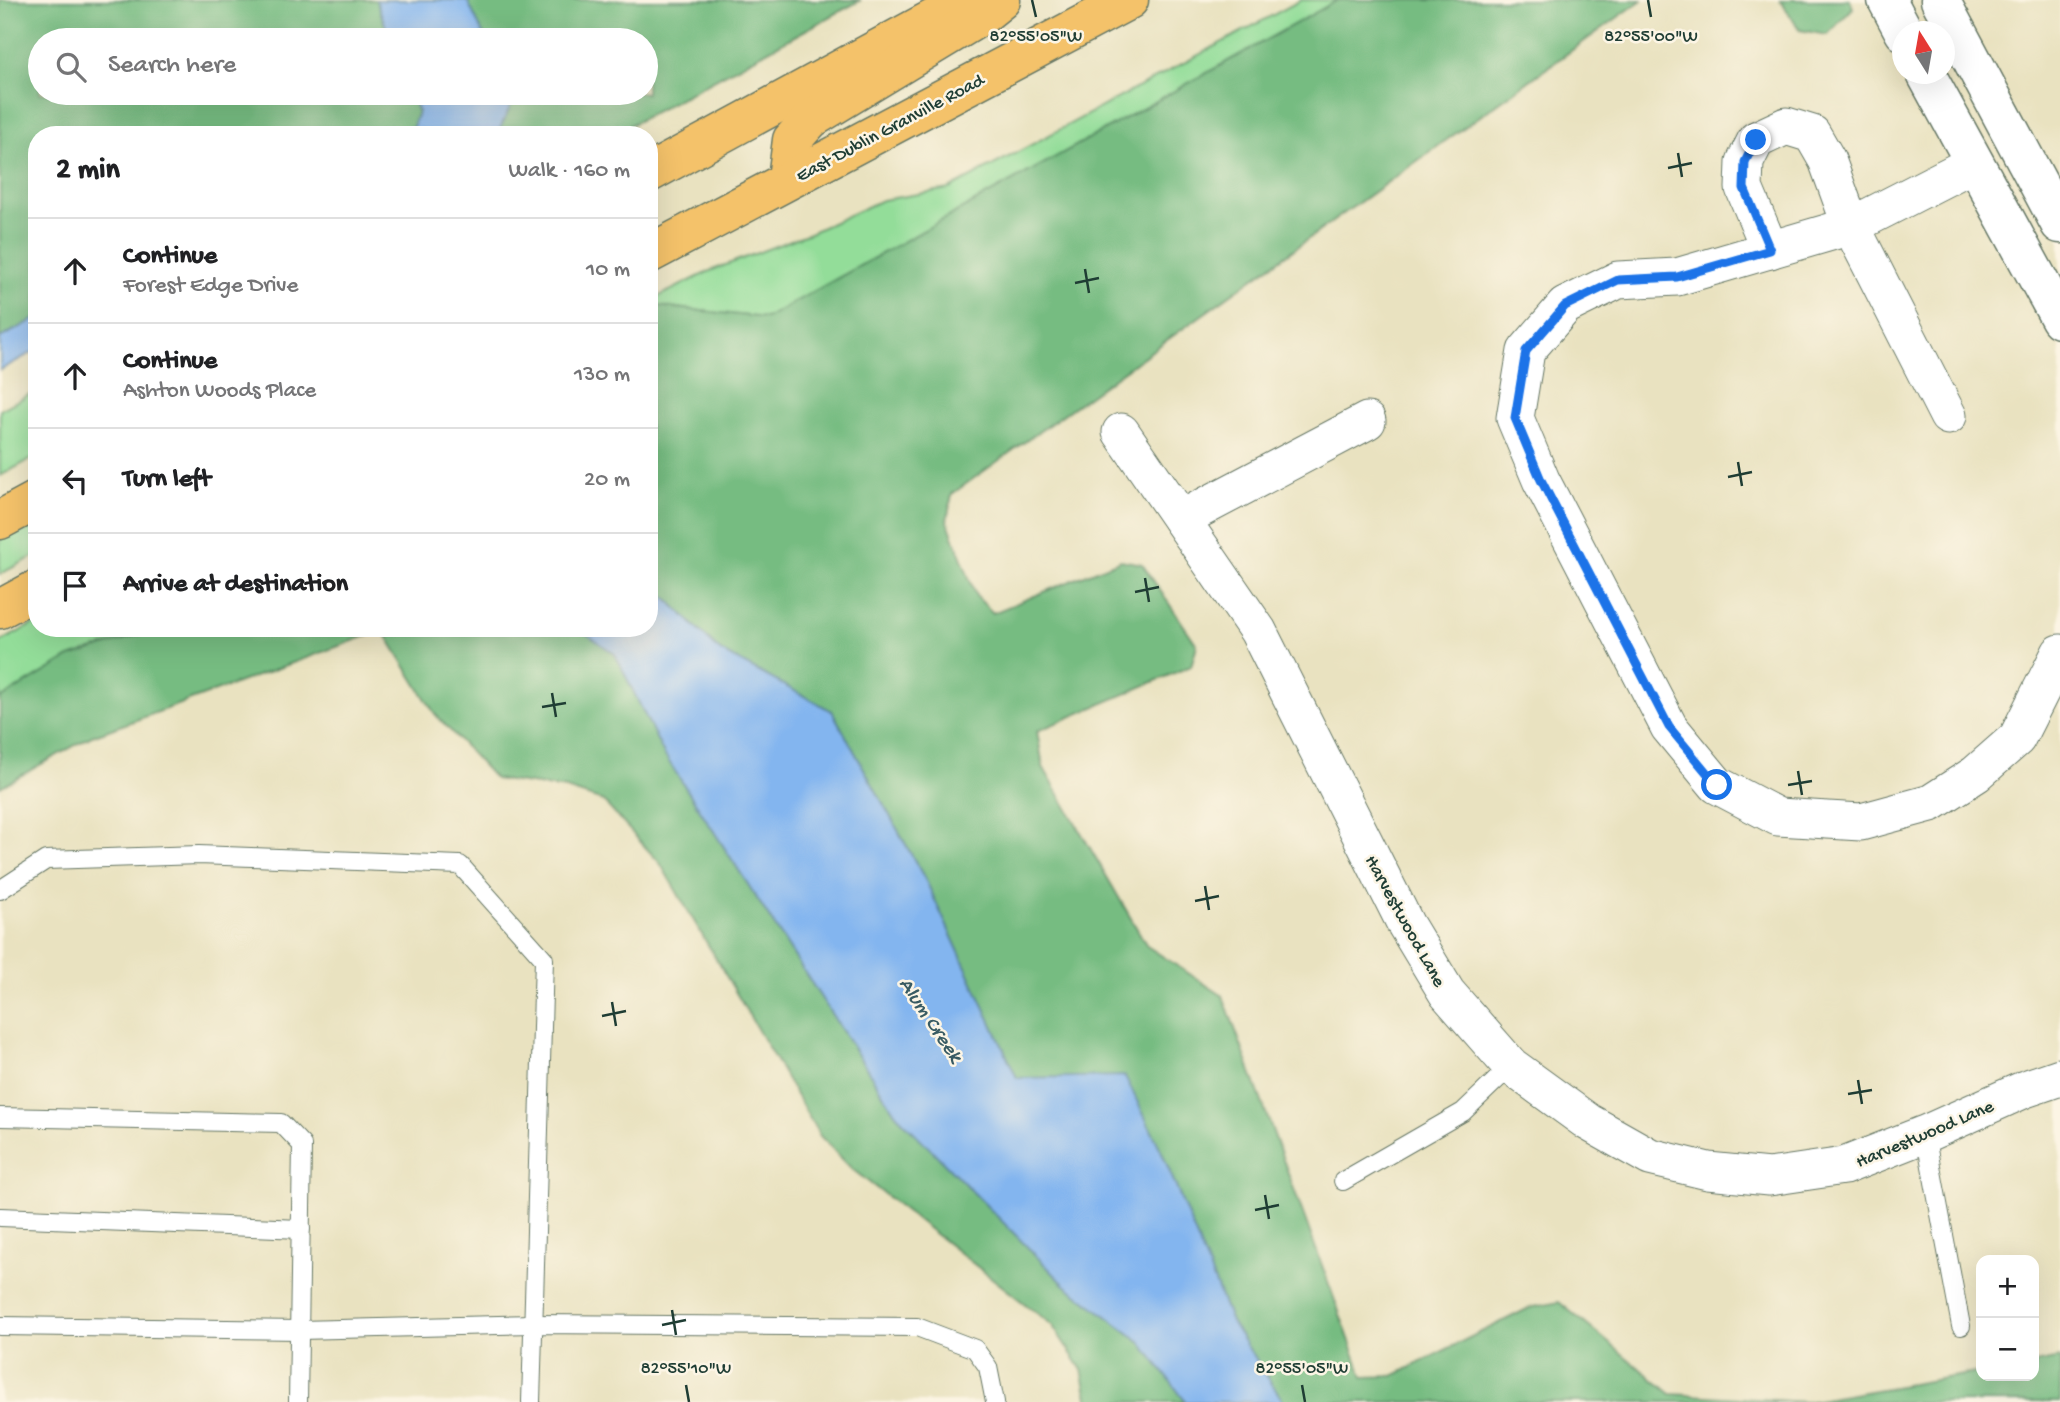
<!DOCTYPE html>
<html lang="en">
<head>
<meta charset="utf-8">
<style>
	:root { --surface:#fff; --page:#f2f2f2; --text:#202124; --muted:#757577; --line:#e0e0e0 }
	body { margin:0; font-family:"Gochi Hand",sans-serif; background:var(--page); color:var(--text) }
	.controls { position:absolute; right:21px; bottom:21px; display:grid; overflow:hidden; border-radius:14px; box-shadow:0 7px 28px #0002 }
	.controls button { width:63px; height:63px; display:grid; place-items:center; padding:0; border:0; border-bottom:2px solid var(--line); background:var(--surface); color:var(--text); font:35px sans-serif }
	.compass { position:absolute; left:1892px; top:21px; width:63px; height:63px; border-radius:50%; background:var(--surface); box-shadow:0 7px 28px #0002; rotate:349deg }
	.stop { position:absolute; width:21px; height:21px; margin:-16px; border:5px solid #1a73e8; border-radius:50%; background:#fff }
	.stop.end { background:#1a73e8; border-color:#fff; box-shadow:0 2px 7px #0008 }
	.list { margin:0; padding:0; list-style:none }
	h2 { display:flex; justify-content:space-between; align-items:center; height:91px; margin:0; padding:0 28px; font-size:30px }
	h2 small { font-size:23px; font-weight:400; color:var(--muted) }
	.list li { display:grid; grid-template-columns:46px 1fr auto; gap:21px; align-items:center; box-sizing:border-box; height:105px; padding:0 28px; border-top:2px solid var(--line) }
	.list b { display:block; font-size:26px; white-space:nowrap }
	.list p { margin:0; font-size:23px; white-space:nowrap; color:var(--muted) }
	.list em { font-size:23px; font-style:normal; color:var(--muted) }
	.icon { flex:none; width:38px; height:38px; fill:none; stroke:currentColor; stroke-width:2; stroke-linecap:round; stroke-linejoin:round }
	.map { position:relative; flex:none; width:2060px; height:1402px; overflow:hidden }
	.search { position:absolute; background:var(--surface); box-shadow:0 7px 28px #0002; left:28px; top:28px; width:630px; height:77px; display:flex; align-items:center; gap:18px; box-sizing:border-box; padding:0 24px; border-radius:38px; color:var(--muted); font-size:26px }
	.panel { position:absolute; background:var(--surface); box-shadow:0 7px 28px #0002; left:28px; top:126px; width:630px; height:511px; border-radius:28px }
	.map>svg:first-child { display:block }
	.green { fill:#93dd99; stroke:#598d66; stroke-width:2 }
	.forest { fill:#76bc81; stroke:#4a7c5a; stroke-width:2 }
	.water { fill:#83b5ef; stroke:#517992; stroke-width:2 }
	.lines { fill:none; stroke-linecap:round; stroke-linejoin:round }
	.service-casing { stroke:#667765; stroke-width:20 }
	.minor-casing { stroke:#667765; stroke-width:39 }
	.tertiary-casing { stroke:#667765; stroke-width:41 }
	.primary-casing { stroke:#667765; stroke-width:41 }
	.service { stroke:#fff; stroke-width:18 }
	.minor { stroke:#fff; stroke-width:37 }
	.tertiary { stroke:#fff; stroke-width:38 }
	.primary { stroke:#f4c26a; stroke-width:38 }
	.route { stroke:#1a73e8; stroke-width:9 }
	.ticks { fill:none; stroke:#1f3d34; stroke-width:2.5 }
	.labels { text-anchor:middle; stroke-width:5; stroke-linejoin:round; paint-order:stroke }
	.street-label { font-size:19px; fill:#1f3d34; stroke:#fcf5e5 }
	.water-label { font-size:21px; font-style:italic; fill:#385b63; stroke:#fcf5e5 }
	.ticks-label { font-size:18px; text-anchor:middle; fill:#1f3d34; stroke:#fcf5e5; stroke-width:5; stroke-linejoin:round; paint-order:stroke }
</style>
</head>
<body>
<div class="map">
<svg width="2060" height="1402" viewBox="0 0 2060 1402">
	<rect width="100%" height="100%" fill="#fcf5e5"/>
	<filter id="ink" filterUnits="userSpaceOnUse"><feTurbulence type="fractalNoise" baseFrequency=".0143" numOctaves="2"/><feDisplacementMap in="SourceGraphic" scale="14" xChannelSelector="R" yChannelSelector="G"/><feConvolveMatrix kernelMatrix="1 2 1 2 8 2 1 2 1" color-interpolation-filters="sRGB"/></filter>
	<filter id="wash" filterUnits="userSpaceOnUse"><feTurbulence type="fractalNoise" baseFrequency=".00686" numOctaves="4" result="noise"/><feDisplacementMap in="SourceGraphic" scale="28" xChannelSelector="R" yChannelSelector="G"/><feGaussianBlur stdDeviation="1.57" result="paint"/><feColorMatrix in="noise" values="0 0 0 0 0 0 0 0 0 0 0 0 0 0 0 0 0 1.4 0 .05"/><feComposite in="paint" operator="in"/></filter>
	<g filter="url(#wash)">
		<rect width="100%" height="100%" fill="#e9e2c0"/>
		<g class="green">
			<polygon points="1301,0 1338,0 766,318 649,305 649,301 710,271 812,232 882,200 949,189"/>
			<polygon points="37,390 37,456 0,476 0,410"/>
			<polygon points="37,520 37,555 0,574 0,539"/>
			<polygon points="37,622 37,628 160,628 70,657 0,699 0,642"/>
		</g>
		<g class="forest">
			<polygon points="0,0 376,0 391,40 40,40 40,93 410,93 418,112 410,135 37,135 37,318 0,338"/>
			<polygon points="467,0 861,0 612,135 497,135 511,103 507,93 646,93 646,40 486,40"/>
			<polygon points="1338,0 1642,0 952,494 947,520 976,596 993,613 1121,560 1142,564 1197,645 1191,666 1037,731 1043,767 1147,946 1223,996 1363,1377 1393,1376 1529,1308 1559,1302 1671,1394 1806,1402 1284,1402 1231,1322 1161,1150 1017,1078 927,883 832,711 720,651 649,581 649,305 766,318"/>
			<polygon points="1780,0 1850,0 1853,8 1827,35 1800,30"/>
			<polygon points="160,628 578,628 615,653 664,754 896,1114 1065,1285 1141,1342 1186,1402 1089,1402 1082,1370 1052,1325 852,1169 820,1136 660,863 603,801 566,789 495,779 435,714 383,630 92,736 0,787 0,699 70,657"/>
			<polygon points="2060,1358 2060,1402 1806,1402 1981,1372 1981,1376 2034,1376 2034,1363"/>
		</g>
		<g class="water">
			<polygon points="376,0 467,0 486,40 391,40"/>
			<polygon points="410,93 507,93 512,103 497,135 410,135 418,112"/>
			<polygon points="37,318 37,350 0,370 0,338"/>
			<polygon points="649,581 720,651 832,711 927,883 1017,1078 1125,1076 1161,1150 1231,1322 1284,1402 1186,1402 1141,1342 1065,1285 896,1114 664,754 615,654 578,628 649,628"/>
		</g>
	</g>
	<g filter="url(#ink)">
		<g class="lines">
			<defs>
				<g id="service">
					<polyline points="0,890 46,860 199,855 460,865 544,959 531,1402"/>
					<polyline points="0,1117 281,1123 302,1145 298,1402"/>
					<polyline points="1925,1134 1961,1326"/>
					<polyline points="1343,1181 1463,1112 1511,1066"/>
					<polyline points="0,1217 301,1229"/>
					<polyline points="0,1326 300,1330 533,1324 917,1327 975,1349 988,1367 995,1402"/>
				</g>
				<g id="minor">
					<polyline points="1974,163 1851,226 1677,277 1618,280 1565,306 1526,351 1515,418 1541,480 1669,727 1717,785 1778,817 1861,822 1931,803 1976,774 2017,738 2060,653"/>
					<polyline points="1770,250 1744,188 1745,162 1756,140 1786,126 1812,134 1827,160 1851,226 1948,416"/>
					<polyline points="1121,432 1258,631 1406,925 1447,993 1511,1066 1588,1122 1650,1157 1708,1171 1769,1177 1844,1166 1925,1134 2025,1089 2060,1077"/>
					<polyline points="1181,519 1367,421"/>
				</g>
				<g id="tertiary">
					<polyline points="1887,0 1904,32"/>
					<polyline points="1940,0 2060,224"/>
					<polyline points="1926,74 2060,319"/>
				</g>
				<g id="primary">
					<polyline points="649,173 968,0"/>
					<polyline points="787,179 792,140 811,119 981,16 1001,0"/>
					<polyline points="649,254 1129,0"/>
					<polyline points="0,520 37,500"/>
					<polyline points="0,609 37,589"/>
				</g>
			</defs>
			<use href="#service" class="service-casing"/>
			<use href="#minor" class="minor-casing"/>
			<use href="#tertiary" class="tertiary-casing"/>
			<use href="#primary" class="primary-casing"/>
			<use href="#service" class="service"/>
			<use href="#minor" class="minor"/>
			<use href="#tertiary" class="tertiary"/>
			<use href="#primary" class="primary"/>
		</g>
	</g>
	<g class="lines" filter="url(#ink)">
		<polyline class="route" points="1717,785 1669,727 1541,480 1515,418 1526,351 1565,306 1618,280 1677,277 1770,250 1744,188 1745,162 1756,140"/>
	</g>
	<path class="ticks" d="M1032,0L1036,17M1648,0L1651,17M1678,153L1682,177M1668,168L1692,163M1085,269L1089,293M1075,283L1099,278M1738,462L1742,486M1728,477L1752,472M1145,578L1149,602M1135,592L1159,587M552,693L556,717M542,707L566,703M1798,771L1802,795M1788,785L1812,781M1205,886L1209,910M1195,901L1219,896M612,1002L616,1026M602,1016L626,1011M1858,1080L1862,1104M1848,1094L1872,1090M1265,1195L1269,1219M1255,1210L1279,1205M672,1310L676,1335M662,1325L686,1320M686,1385L689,1402M1302,1385L1305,1402"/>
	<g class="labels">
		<g class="street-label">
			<text transform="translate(889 126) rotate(-28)" y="7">East Dublin Granville Road</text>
			<text transform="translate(1407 920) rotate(61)" y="7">Harvestwood Lane</text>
			<text transform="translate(1924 1132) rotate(-23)" y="7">Harvestwood Lane</text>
		</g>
		<g class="water-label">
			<text transform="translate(932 1019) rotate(56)" y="7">Alum Creek</text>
		</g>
	</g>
	<g class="ticks-label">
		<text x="1036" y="41">82°55'05"W</text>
		<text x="1651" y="41">82°55'00"W</text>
		<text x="686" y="1373">82°55'10"W</text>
		<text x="1302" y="1373">82°55'05"W</text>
	</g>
</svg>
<div class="controls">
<button>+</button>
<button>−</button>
</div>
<svg class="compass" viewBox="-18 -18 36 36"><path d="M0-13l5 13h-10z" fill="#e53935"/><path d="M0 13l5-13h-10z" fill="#757577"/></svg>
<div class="stop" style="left:1717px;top:785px"></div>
<div class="stop end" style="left:1756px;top:140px"></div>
<div class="search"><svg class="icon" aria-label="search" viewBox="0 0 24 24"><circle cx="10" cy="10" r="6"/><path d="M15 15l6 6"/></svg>Search here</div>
<section class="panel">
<h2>2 min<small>Walk · 160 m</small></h2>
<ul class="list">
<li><svg class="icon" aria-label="ahead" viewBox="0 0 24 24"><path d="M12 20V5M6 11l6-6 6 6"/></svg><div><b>Continue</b><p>Forest Edge Drive</p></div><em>10 m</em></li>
<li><svg class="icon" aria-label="ahead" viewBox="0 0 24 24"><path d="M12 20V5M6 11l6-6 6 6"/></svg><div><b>Continue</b><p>Ashton Woods Place</p></div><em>130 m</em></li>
<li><svg class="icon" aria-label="left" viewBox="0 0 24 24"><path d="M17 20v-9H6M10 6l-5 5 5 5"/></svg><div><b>Turn left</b></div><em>20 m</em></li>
<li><svg class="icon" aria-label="arrive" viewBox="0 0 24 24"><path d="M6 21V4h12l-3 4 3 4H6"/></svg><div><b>Arrive at destination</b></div></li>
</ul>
</section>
</div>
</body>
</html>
